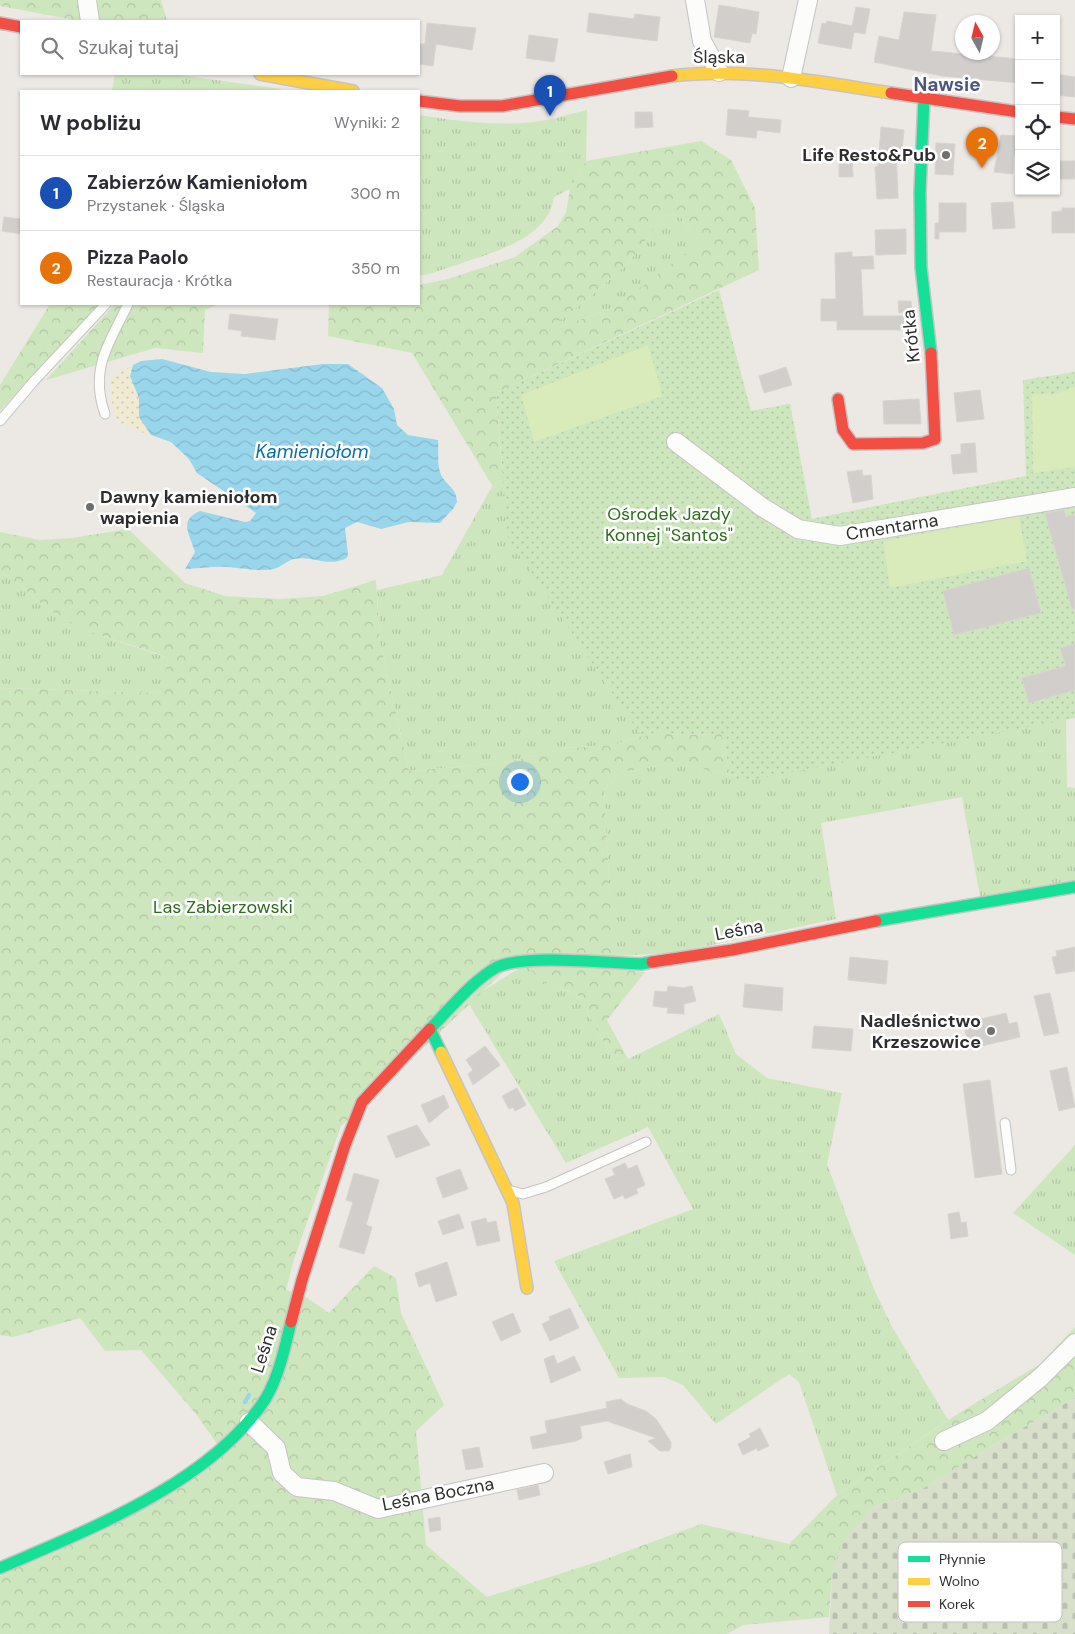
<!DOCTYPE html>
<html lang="pl">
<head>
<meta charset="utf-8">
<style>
	:root { --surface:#fff; --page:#f7f7f7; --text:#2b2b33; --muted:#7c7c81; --line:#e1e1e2; --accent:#b45309 }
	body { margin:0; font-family:"DM Sans",sans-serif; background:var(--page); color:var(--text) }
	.controls { position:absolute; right:15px; top:15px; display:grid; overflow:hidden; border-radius:0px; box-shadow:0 1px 4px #0004 }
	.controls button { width:45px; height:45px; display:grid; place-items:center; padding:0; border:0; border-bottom:1px solid var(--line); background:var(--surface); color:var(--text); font:25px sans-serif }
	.compass { position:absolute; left:955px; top:15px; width:45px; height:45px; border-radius:50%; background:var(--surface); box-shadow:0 1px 4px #0004; rotate:352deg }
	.you { position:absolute; left:519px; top:781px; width:18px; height:18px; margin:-12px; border:4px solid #fff; border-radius:50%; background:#1a73e8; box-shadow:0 0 0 8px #1a73e833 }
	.badge { display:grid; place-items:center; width:32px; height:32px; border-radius:50%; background:var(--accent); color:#fff; font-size:16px; font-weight:700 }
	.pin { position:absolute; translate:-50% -41px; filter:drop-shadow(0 1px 2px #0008) }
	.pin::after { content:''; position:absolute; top:26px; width:18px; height:15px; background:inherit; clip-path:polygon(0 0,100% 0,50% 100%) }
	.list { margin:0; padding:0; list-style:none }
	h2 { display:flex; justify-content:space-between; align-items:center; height:65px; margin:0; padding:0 20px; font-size:21px }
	h2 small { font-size:16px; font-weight:400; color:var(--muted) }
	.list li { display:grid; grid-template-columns:32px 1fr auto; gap:15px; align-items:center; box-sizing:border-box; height:75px; padding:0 20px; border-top:1px solid var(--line) }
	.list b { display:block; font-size:19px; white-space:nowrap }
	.list p { margin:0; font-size:16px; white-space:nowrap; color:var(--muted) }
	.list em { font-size:16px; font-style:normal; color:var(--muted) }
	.icon { flex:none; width:28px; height:28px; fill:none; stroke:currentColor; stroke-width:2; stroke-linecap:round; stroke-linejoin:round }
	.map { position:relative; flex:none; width:1075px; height:1634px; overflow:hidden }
	.search { position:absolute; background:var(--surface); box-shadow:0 1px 4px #0004; left:20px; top:20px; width:400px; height:55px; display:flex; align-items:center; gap:12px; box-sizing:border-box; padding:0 18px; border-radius:0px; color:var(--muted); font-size:19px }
	.panel { position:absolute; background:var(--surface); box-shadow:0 1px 4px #0004; left:20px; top:90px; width:400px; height:215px; border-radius:0px }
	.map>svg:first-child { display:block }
	.grass { fill:url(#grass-tufts) }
	.forest { fill:url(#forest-crowns); fill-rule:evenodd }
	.sand { fill:url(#sand-dots) }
	.cemetery { fill:url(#cemetery-stones) }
	.park { fill:url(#park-dots) }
	.pitch { fill:#d9eabb }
	.water { fill:url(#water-waves) }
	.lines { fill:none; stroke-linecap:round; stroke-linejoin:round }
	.stream { stroke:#99d6ec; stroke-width:4.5 }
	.building { fill:#d1cecb; stroke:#d7d4d0 }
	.lane-casing { stroke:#c5c4c5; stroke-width:11 }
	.street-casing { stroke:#c5c4c5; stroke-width:20 }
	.fast-casing { stroke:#c5c4c5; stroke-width:14 }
	.slow-casing { stroke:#c5c4c5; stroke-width:14 }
	.jam-casing { stroke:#c5c4c5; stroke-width:14 }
	.lane { stroke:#fcfcfb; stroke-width:9 }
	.street { stroke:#fcfcfb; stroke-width:18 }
	.fast { stroke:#16e098; stroke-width:11 }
	.slow { stroke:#ffcf43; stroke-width:11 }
	.jam { stroke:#f24e42; stroke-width:11 }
	.poi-dot { fill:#706f6e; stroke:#fff; stroke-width:2 }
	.labels { text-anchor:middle; stroke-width:5; stroke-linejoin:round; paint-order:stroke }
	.street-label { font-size:18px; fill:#2e2e2e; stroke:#fff }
	.poi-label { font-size:18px; font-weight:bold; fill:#2e2e2e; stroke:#fff; text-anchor:end }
	.park-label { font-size:18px; fill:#2c6e1b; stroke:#fff }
	.neighbourhood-label { font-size:19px; font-weight:bold; fill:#4d5680; stroke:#fff }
	.water-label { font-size:19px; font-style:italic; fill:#0d6fa3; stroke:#fff }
	.key { fill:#fff; stroke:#c0c0c0; stroke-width:1 }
	.key-label { font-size:14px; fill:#2e2e2e }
</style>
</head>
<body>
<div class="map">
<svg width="1075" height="1634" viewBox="0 0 1075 1634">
	<defs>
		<pattern id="grass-tufts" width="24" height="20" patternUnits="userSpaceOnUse" patternTransform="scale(1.25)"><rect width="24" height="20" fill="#cee6be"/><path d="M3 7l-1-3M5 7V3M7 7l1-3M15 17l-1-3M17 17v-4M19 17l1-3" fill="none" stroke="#b1c6a4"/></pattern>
		<pattern id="forest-crowns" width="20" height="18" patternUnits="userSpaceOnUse" patternTransform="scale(1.25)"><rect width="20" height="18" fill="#cee6be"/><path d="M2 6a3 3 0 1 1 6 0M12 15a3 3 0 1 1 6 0" fill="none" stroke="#b1c6a4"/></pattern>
		<pattern id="sand-dots" width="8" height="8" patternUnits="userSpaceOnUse" patternTransform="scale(1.25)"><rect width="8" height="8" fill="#f0ead3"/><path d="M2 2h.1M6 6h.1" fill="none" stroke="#cec9b5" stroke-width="1.8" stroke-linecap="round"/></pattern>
		<pattern id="cemetery-stones" width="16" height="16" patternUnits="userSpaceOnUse" patternTransform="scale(1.25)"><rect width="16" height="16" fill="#d8e0cc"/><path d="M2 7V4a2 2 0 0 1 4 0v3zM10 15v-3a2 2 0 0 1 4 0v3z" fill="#bac0b0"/></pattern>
		<pattern id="park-dots" width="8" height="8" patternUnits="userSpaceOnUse" patternTransform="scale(1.25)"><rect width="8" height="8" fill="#cee6be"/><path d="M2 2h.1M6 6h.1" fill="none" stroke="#b1c6a4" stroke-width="1.8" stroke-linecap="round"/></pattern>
		<pattern id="water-waves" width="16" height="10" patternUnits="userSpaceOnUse" patternTransform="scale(1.25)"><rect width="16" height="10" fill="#99d6ec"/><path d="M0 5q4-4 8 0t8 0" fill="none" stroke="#84b8cb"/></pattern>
	</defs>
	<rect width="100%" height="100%" fill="#ece8e4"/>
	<g class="grass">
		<polygon points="115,74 172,74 281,89 280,91 112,91"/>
		<path d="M587,110L586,161L570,189L554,197C549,238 492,253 459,264C446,268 432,274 419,276V115C457,121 495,126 534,122C552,120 570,114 587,110Z"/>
		<path d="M672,214C684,216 683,221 689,230C692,235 698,239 702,242L613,308L541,334L583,303L628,263L660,221L665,216Z"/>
		<polygon points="742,379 751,411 790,404 812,519 659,731 613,745 568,748 503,763 409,771 380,643 377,590 442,575 502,469"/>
		<path d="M0,572C21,583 36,601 55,614C84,633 135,646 168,658L162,693L0,688Z"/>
		<polygon points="1066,719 1067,787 1075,788 1075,880 980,897 962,797 821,823 836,919 674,953 613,956 604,790 621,772 675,763 730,775 741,781"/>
		<polygon points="526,964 540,981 578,995 615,1063 628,1059 719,1014 736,1054 767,1078 842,1093 827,1164 874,1289 891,1325 948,1420 837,1495 799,1382 789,1374 716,1424 683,1385 664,1377 619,1378 554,1261 693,1209 648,1127 566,1163 467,1001"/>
		<polygon points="1075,1145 1075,1255 1013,1213"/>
	</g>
	<g class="forest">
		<polygon points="0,0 161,0 167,21 80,21 0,6"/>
		<path d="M701,141L731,160L755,208L759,270L496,393L502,469L493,487L412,353L328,336L329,304H419V285L448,279L515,257L558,226L566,212L570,189L586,161ZM672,214C684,217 683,221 689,230C692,235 697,238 701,242L613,308L543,333L583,303L628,263L660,221L665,216Z"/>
		<polygon points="50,304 100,304 0,411 0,385"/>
		<polygon points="115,304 219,304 205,310 203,353 155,348 46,380"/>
		<path d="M128,529L185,583L225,596L279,599L323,596L376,580L380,643L409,771L503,763L568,748L613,745L659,731L682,735L722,734L730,775L675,763L621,772L604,790L614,969L645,972L607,1020L628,1059L615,1063L578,995L540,981L520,956L341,1126L294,1259L286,1290L303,1295L329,1313L374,1266L396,1278L401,1313L444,1405L416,1431L426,1545L487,1597L603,1560L701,1524L789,1544L837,1495L956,1415L1040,1364L1075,1327V1398L999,1442L926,1487L874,1507L832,1574L829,1617L743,1625L727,1634H0V1576L224,1454L196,1414L141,1350L105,1351L80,1318L13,1337L0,1335V688L161,693L168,658C132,643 88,636 55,614C36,601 21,583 0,572V532L40,540L72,538Z"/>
	</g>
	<path class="sand" d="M133,365L130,376L139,398V417L151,435C108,422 113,418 111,377Z"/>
	<polygon class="cemetery" points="1075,1398 1075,1634 829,1634 832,1574 841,1544 874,1507 926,1487 999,1442"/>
	<polygon class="park" points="719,290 751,411 790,404 811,519 1026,476 1023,380 1075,372 1075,718 741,782 730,775 722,734 682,735 659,731 642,737 508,538 496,393"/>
	<g class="pitch">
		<polygon points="648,345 663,396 534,442 521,395"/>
		<polygon points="1075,387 1075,467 1033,473 1032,394 1054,394"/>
		<polygon points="1019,516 1027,561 890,588 883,541"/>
	</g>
	<path class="water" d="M162,359L211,372L245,374L323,364H348L382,388L394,409L397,425L408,435L438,440C439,450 437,463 440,472C444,485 457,487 457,502L453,509L440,523L409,522L381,529L357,522L345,528L348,554L347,558C326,568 314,555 294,559C288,560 281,567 274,569C257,572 244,568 228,567C214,566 199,569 185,569L195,552C190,535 178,520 200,511L245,522L250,521L256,513L197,473L189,459L171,442L151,435L139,417V398L130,376L133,365L141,361Z"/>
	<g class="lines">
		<polyline class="stream" points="245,1402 249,1395"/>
	</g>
	<g class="building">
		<polygon points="719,5 759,12 756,34 752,33 750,43 714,37"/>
		<polygon points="856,7 870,9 865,34 854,32 851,49 818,43 822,23 826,24 827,21 852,26"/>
		<polygon points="904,12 936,15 931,51 1019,59 1019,83 942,76 874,62 879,36 899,40"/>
		<polygon points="589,13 634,19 635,14 660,17 657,41 587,32"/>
		<polygon points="427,23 476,28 472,50 436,44 433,66 419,64 419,44 425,44"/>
		<polygon points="529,35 558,39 554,62 526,58"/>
		<polygon points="1056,74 1075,77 1075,97 1056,95"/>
		<polygon points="728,109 749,111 748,117 781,120 780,133 757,130 756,138 726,135"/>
		<polygon points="635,112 652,112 653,127 635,128"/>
		<polygon points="881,127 904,130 902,149 896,149 898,198 877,199 875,167 878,166"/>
		<polygon points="1001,135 1019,136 1019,155 1014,155 1013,174 994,172"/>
		<polygon points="936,143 955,144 953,175 935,174"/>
		<polygon points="839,155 852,155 853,177 839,177"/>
		<rect x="1056" y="161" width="19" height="18"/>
		<polygon points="1013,202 1015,228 993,229 991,203"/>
		<polygon points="939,203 966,203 966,232 939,232 939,239 935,239 935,223 939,223"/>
		<polygon points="1062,208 1075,208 1075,233 1052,233 1052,212 1062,211"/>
		<polygon points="4,217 21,219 21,234 2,231"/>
		<polygon points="906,229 906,254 876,255 875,230"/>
		<polygon points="852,252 852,257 873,256 874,269 861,269 863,316 904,316 905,330 837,330 837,321 821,321 821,299 836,299 835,253"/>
		<polygon points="898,301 911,301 912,312 899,313"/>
		<polygon points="230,314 278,319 275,340 241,336 242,331 228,329"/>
		<polygon points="786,367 792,385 764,393 759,376"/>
		<polygon points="980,390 984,419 957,422 954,393"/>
		<polygon points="919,399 921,424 884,424 883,401"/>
		<polygon points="975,443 977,472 953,474 951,455 961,454 961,444"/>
		<polygon points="862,470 863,476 871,475 873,499 853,503 847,472"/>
		<polygon points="1064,510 1066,517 1075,514 1075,609 1072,609 1045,513"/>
		<polygon points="1029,568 1041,613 954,635 943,591"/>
		<polygon points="1075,644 1075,690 1029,703 1022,678 1066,666 1060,648"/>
		<polygon points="1075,947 1075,971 1056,974 1052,957 1057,956 1056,951"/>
		<polygon points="850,957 888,961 886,984 848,980"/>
		<polygon points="745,984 783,988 782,1011 743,1007"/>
		<polygon points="668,986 683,988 692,986 696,1001 684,1004 684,1014 667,1013 668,1008 653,1006 655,991 667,992"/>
		<polygon points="1050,993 1059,1033 1044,1036 1034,996"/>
		<polygon points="1006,1013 1009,1024 1017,1022 1020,1037 969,1049 964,1023"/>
		<polygon points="814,1026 853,1029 851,1051 812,1048"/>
		<polygon points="485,1046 500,1065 473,1085 468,1074 473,1070 466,1060"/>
		<polygon points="1067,1067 1075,1107 1059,1111 1050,1071"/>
		<polygon points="990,1080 1002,1174 975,1178 963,1084"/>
		<polygon points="517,1088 526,1105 515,1111 513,1107 509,1109 502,1096"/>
		<polygon points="444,1095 449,1107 429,1123 421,1105"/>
		<polygon points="417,1125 430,1145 396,1158 387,1136"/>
		<polygon points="625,1163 628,1169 637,1165 645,1185 636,1189 638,1193 625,1199 623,1195 614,1199 605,1179 615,1175 612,1169"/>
		<polygon points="460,1169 468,1189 443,1198 436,1178"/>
		<polygon points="354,1173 379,1180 366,1225 372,1227 364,1254 339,1247 353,1202 346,1200"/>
		<polygon points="959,1212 961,1223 966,1222 968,1236 951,1239 948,1214"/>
		<polygon points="459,1214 464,1228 443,1235 438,1221"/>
		<polygon points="486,1218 487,1223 496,1221 500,1241 477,1246 471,1222"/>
		<polygon points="447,1262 457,1295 436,1302 430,1283 419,1287 415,1273"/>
		<polygon points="570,1308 579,1328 550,1341 542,1324 550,1320 549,1317"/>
		<polygon points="513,1313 521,1332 501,1341 492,1322"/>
		<polygon points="554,1355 557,1364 574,1356 581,1370 551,1383 544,1359"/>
		<polygon points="621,1399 627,1404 646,1411 656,1419 671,1442 671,1447 669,1451 660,1451 648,1441 656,1438 607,1421 580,1426 582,1438 576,1441 533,1449 530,1437 547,1433 545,1421 607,1408 606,1402"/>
		<polygon points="760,1428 769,1446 758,1451 757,1448 743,1455 738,1444 751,1437 749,1434"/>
		<polygon points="479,1447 483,1467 466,1470 462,1450"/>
		<polygon points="630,1454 632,1467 608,1474 604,1462"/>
		<polygon points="538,1485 540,1495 519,1500 517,1490"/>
		<polygon points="440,1517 441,1530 430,1532 428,1519"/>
	</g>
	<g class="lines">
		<defs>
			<g id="lane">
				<path d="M105,414C89,369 109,344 128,304"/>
				<polyline points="0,421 34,381 106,304"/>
				<polyline points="1005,1123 1011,1170"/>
				<polyline points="512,1191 523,1194 546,1187 646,1142"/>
			</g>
			<g id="street">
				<polyline points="87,0 90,21"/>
				<polyline points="695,0 702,41 719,72"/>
				<polyline points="791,78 808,0"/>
				<polyline points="676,442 762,507 798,529 840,536 1075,497"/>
				<polyline points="249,1422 276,1448 282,1473 297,1487 334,1491 378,1509 544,1473"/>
				<polyline points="944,1441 987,1421 1041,1377 1075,1343"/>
			</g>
			<g id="fast">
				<polyline points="924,97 920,192 921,267 931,353"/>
				<polyline points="876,921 1075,887"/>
				<path d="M441,1052L430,1029C450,1009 472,981 497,967C525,954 607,963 641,964L652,962"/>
				<path d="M0,1568C88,1530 213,1482 266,1398C279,1376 285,1347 291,1322"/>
			</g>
			<g id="slow">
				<polyline points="260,74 353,91"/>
				<path d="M672,76C746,67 819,82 891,93"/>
				<polyline points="441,1052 513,1203 527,1288"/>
			</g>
			<g id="jam">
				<polyline points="0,23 21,27"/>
				<polyline points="891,93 1019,112"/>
				<polyline points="419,101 460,106 502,106 672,76"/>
				<polyline points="1056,117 1075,119"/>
				<polyline points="838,399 843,430 853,444 923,443 935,439 931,353"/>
				<polyline points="652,962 732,950 876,921"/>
				<polyline points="291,1322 302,1280 345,1145 362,1102 430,1029"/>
			</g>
		</defs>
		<use href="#lane" class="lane-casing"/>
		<use href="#street" class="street-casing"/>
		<use href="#fast" class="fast-casing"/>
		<use href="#slow" class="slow-casing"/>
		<use href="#jam" class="jam-casing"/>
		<use href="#lane" class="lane"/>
		<use href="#street" class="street"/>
		<use href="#fast" class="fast"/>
		<use href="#slow" class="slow"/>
		<use href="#jam" class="jam"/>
	</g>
	<g class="poi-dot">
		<circle cx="946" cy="155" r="5"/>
		<circle cx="90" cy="507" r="5"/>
		<circle cx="991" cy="1031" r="5"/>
	</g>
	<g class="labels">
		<g class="street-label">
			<text x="719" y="63">Śląska</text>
			<text transform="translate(911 336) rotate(-96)" y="6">Krótka</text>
			<text transform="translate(892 527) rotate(-9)" y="6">Cmentarna</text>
			<text transform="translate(739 930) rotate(-11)" y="6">Leśna</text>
			<text transform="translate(264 1349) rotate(-72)" y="6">Leśna</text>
			<text transform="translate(438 1494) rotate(-11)" y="6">Leśna Boczna</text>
		</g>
		<g class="poi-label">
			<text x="936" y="161">Life Resto&amp;Pub</text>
			<text x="100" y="503" text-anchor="start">Dawny kamieniołom<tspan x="100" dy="21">wapienia</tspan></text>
			<text x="981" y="1027">Nadleśnictwo<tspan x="981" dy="21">Krzeszowice</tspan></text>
		</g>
		<g class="park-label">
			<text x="669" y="520">Ośrodek Jazdy<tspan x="669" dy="21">Konnej "Santos"</tspan></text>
			<text x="223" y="913">Las Zabierzowski</text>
		</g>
		<g class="neighbourhood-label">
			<text x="947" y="91">Nawsie</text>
		</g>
		<g class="water-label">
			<text x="312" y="458">Kamieniołom</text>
		</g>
	</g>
	<rect x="898" y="1542" width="164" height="80" rx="8" class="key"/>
	<rect x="908" y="1556" width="22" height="6" fill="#16e098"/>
	<rect x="908" y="1578" width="22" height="7" fill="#ffcf43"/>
	<rect x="908" y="1601" width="22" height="6" fill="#f24e42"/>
	<g class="key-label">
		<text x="939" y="1564">Płynnie</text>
		<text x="939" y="1586">Wolno</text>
		<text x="939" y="1609">Korek</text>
	</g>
</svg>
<div class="controls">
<button>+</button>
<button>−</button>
<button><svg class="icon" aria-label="locate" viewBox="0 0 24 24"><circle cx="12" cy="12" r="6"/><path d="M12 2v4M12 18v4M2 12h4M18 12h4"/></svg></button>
<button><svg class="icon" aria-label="layers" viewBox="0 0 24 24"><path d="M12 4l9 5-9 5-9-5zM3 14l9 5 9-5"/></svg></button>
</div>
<svg class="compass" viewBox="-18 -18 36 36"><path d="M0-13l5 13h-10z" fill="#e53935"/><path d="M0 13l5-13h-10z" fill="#7c7c81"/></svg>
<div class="you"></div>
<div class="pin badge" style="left:550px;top:116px;background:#1a4fb4">1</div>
<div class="pin badge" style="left:982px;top:168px;background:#e8710a">2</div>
<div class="search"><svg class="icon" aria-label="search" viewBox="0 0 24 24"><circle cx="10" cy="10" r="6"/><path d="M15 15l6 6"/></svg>Szukaj tutaj</div>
<section class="panel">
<h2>W pobliżu<small>Wyniki: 2</small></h2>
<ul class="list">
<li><span class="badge" style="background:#1a4fb4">1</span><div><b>Zabierzów Kamieniołom</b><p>Przystanek · Śląska</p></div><em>300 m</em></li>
<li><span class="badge" style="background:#e8710a">2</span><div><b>Pizza Paolo</b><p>Restauracja · Krótka</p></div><em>350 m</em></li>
</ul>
</section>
</div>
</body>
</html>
